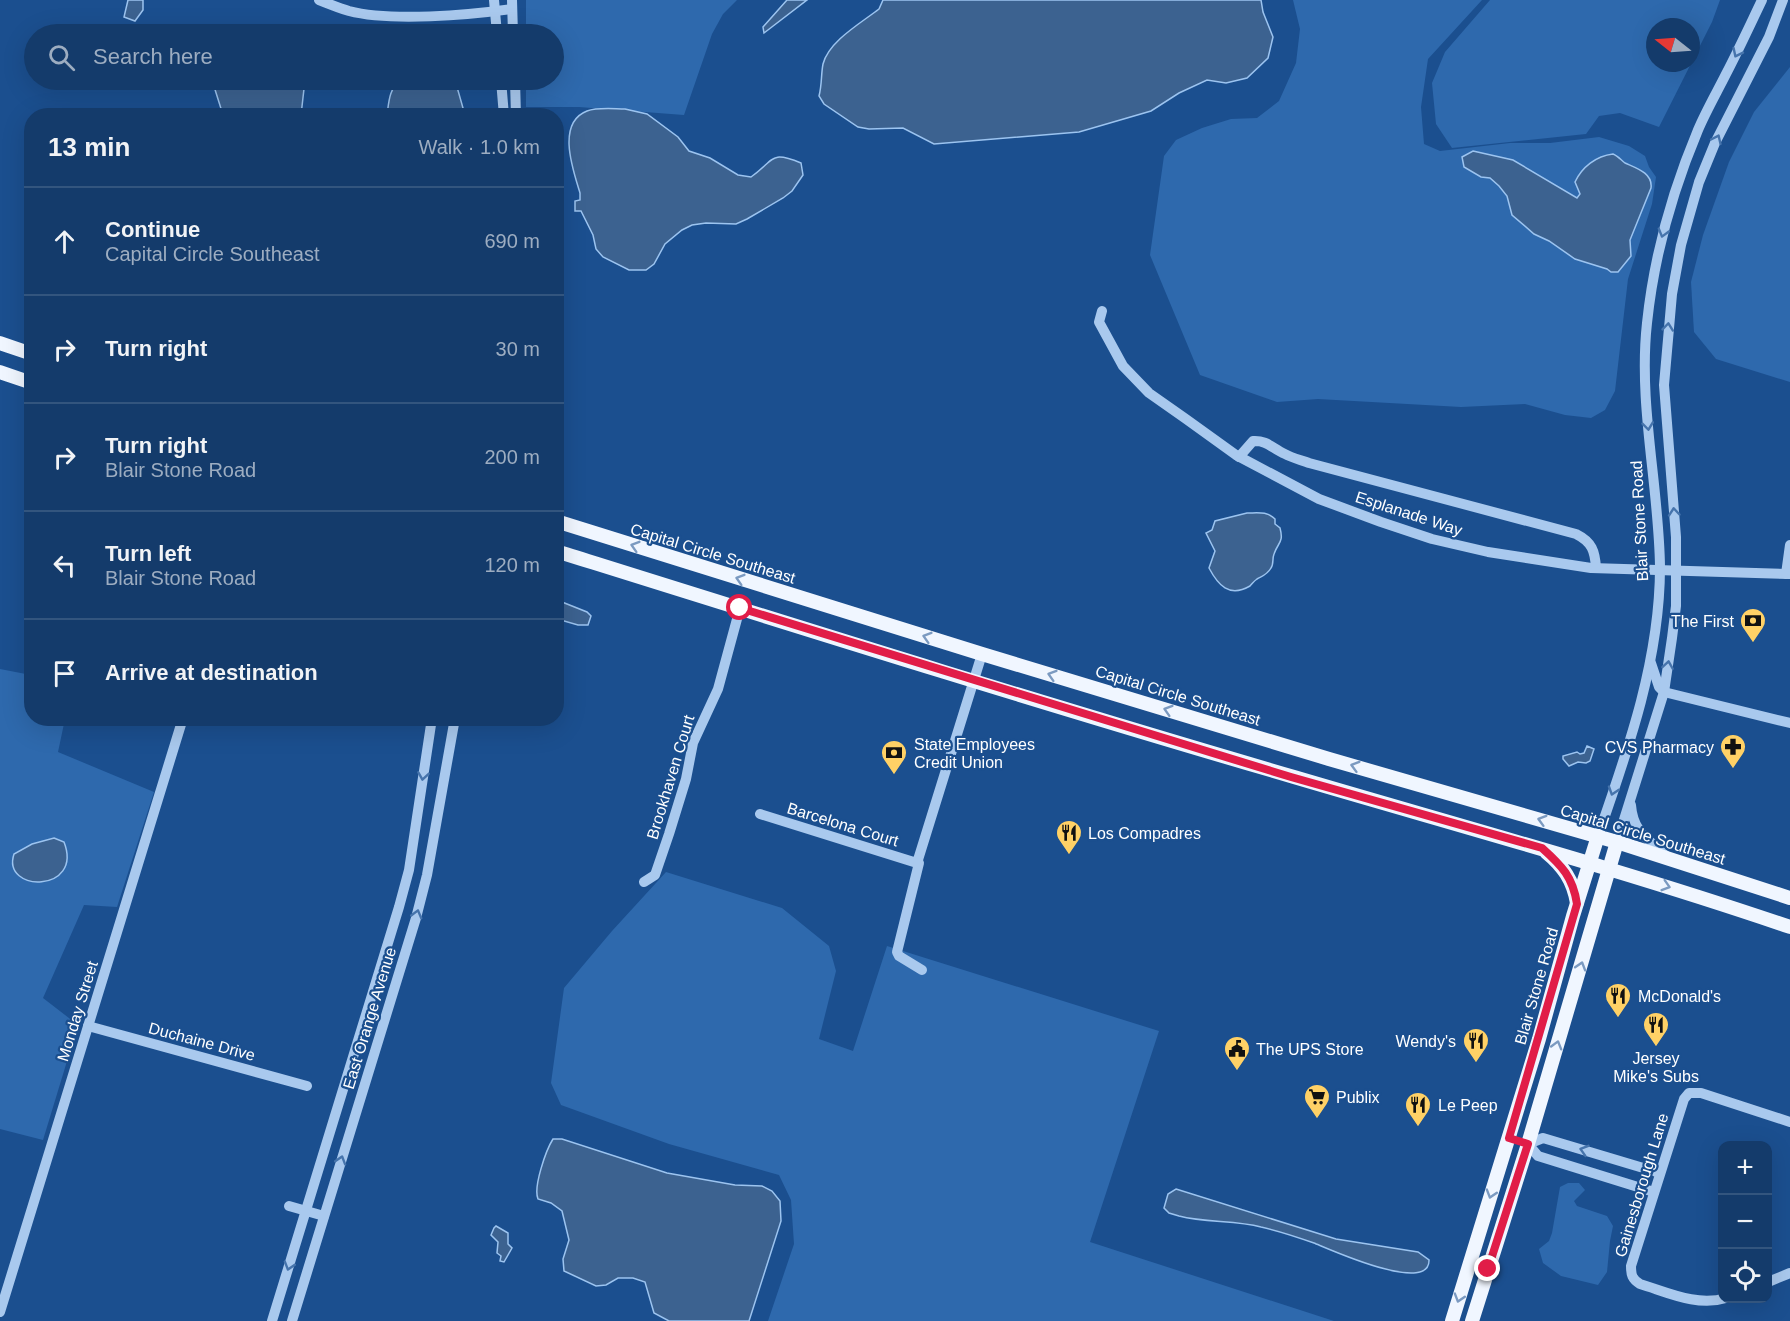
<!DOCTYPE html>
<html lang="en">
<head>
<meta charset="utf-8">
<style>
	:root { --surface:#143b6b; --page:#1d4271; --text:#f1f3f6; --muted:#9dadc1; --line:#33557e }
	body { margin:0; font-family:Arial,sans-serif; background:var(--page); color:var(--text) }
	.controls { position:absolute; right:18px; bottom:18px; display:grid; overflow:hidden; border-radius:12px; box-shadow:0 6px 24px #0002 }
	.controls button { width:54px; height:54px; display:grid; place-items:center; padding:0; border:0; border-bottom:2px solid var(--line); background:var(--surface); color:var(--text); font:30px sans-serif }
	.compass { position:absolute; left:1646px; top:18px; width:54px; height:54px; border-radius:50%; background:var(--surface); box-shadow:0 6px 24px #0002; rotate:287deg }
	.stop { position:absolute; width:18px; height:18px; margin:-14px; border:4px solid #e11d48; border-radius:50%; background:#fff }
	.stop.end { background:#e11d48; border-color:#fff; box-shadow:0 2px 6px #0008 }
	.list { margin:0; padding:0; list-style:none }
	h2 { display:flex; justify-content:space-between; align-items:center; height:78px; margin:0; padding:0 24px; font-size:26px }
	h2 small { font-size:20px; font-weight:400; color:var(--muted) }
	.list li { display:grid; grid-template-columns:39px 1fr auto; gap:18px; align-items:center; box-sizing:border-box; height:108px; padding:0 24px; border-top:2px solid var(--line) }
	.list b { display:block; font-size:22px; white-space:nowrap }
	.list p { margin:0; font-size:20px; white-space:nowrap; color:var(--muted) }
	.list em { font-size:20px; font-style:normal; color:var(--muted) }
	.icon { flex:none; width:33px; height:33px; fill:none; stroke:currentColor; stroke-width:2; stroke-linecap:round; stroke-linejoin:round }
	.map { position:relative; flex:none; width:1790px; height:1321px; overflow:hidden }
	.search { position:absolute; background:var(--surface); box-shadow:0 6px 24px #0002; left:24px; top:24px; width:540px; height:66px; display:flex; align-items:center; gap:15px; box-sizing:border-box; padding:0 21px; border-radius:33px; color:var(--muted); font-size:22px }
	.panel { position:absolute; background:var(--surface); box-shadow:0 6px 24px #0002; left:24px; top:108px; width:540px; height:618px; border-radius:24px }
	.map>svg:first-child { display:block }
	.green { fill:#2e69ad; fill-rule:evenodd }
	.water { fill:#3c6290; stroke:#9cc4f0; stroke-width:1.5 }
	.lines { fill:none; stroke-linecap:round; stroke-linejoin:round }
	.minor { stroke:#a9c9ee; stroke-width:10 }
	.major { stroke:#f0f6ff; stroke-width:14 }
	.oneway { stroke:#4674ac }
	.oneway2 { stroke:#7b9ac1 }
	.route { stroke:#e11d48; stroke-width:8 }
	.labels { text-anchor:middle; stroke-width:4.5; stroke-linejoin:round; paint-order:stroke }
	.street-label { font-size:16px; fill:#fff; stroke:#1b4f8f }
	.poi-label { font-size:16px; fill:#fff; stroke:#1b4f8f; text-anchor:start }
</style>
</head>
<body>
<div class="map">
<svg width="1790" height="1321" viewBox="0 0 1790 1321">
	<rect width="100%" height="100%" fill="#1b4f8f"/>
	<g class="green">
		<polygon points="526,0 737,0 723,14 712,34 684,115 579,107 526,107 526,80 554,80 554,34 526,34"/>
		<polygon points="1293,0 1482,0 1428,59 1421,107 1424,144 1440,151 1510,143 1550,143 1599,137 1629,146 1645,156 1649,167 1656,177 1652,204 1628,279 1615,391 1605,410 1591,418 1565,415 1525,404 1461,407 1318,399 1277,402 1200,375 1150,255 1164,156 1176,140 1202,128 1231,119 1257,118 1279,101 1296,63 1300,29"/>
		<path d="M1490,0H1720L1712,22L1659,127L1620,113L1599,116L1586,134L1452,148L1436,124L1432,83L1445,52ZM1655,27H1691V63H1655Z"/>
		<polygon points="1790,67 1790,382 1716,359 1694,332 1691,282 1703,235 1729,162 1754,112"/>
		<polygon points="0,669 31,675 32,718 65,719 58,752 154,792 117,907 84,905 43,998 78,1025 43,1140 0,1129"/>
		<polygon points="666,872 782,908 829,946 836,971 819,1039 853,1051 887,946 1159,1031 1090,1242 1334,1321 768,1321 794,1244 791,1200 779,1175 669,1144 561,1105 551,1083 564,988 612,931"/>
		<polygon points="1568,1183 1579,1183 1585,1190 1574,1201 1577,1206 1607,1216 1613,1226 1610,1241 1607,1272 1598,1285 1561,1276 1543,1263 1539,1249 1549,1241 1552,1233 1560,1187"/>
	</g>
	<g class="water">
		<polygon points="128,0 143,0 143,10 135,21 124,17"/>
		<polygon points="787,0 807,0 764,33 763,27"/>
		<path d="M883,0H1261L1263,12L1273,37L1268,58L1247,78L1226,83L1207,80L1179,93L1151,111L1079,132L934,144L903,128L869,129L858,127L824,104L819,96C822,85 821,74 823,64C829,41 861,23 879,9Z"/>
		<polygon points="212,80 305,80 301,115 223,115"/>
		<path d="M400,80H455L465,115H387C389,101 389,90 400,80Z"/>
		<path d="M625,109L647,114L678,137L689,151L710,158L738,175L751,177C775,160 769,150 801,163L803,175L792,191L783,198L747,219L736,224L706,223L692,225L682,230L665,244L654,264L646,270H629L603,257L596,249L593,235L581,211H575V201L580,200V193C573,170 556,123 587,111C598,107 614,109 625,109Z"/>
		<path d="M1473,151L1513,160L1577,198L1580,194L1575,182C1582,167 1596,156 1613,154C1618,156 1621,160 1625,163C1636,168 1653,173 1651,188L1630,240L1631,256L1618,272H1611L1607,269L1575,259L1549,241L1534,234L1512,215L1507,196L1499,186L1490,178L1481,177L1464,167L1462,157Z"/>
		<path d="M1247,513C1258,513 1267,511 1275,519V524L1280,528C1284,543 1278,542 1274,554C1272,559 1274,564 1271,568C1267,575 1262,576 1257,579C1254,581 1252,584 1250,586C1229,598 1218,585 1209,568L1215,551L1206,533L1212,530L1215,521Z"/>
		<polygon points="557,600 587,612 591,616 588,625 578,625 557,619"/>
		<polygon points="1587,746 1594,749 1590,761 1586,763 1578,762 1569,766 1563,759 1563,756 1577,752 1580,754 1584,753"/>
		<path d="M54,838L64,842C84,893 1,893 14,854L32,844Z"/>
		<path d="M553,1139H562L667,1173L735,1185L762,1186L772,1191L780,1201L781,1221L749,1321H669L654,1313L645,1282L633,1278H618L606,1285L596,1286L564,1271L563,1259L569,1240L562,1211L551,1203L538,1199C533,1187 546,1150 553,1139Z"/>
		<path d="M1176,1189L1336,1239L1418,1252L1429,1260C1430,1295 1329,1249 1314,1243C1297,1237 1279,1231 1261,1227C1235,1220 1206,1223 1179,1216L1169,1213L1164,1208L1168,1194Z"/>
		<polygon points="496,1226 508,1233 508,1244 512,1248 504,1262 500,1261 501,1256 497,1253 498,1242 491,1235 494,1228"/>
	</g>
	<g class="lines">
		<g class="minor">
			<path d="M319,0C329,4 339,8 349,11C391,22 469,15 512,9"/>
			<polyline points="494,0 497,34"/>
			<polyline points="512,0 513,34"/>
			<polyline points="501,80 504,116"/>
			<polyline points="515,80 516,116"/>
			<polyline points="1102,311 1099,322 1123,366 1149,393 1186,419 1236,455 1319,499 1381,522 1432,539 1488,552 1591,568 1790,574"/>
			<path d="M1239,457L1253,441C1267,440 1273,449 1285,454C1292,458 1301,460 1309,463L1576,534C1592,542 1595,551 1596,568"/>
			<polyline points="1786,574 1790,545"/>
			<polyline points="1651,663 1659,687 1664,692 1790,723"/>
			<path d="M1631,805C1633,832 1648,839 1666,856"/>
			<polyline points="760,814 917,863 982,654"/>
			<path d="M1598,836C1628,750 1660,660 1660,567C1659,486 1638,404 1647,323C1654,256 1672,192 1698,130C1706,111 1717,92 1726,74C1739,49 1750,25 1762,0"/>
			<polyline points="1617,842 1664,692 1672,638 1676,606 1676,537 1664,385 1672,294 1681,245 1699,182 1715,143 1769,37 1783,0"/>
			<polyline points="919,863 897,952 899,956 922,970"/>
			<polyline points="644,882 655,875 669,834 686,779 693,743 718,689 740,608"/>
			<polyline points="88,1026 307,1086"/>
			<polyline points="1654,1192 1538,1156 1528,1144 1543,1138 1660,1173"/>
			<polyline points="289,1206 324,1216"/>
			<polyline points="1768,1282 1790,1273"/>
			<path d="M1726,1298C1697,1307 1667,1292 1640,1284C1632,1279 1631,1275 1631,1266L1684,1099L1689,1093H1701L1790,1122"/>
			<polyline points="0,1312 183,718"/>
			<polyline points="272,1321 399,907 409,870 432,718"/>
			<polyline points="292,1321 416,918 427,875 455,718"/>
		</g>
		<g class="major">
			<polyline points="0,343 32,354"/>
			<polyline points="0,372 32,383"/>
			<polyline points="556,521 982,654 1329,759 1617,842 1790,898"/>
			<path d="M556,551C802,628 1047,705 1294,777C1460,826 1626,871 1790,927"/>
			<path d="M1546,852C1563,866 1573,880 1577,903"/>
			<polyline points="1452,1321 1539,1039 1573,916 1598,836"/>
			<polyline points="1472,1321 1528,1144 1617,842"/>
		</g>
	</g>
	<defs><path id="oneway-chevron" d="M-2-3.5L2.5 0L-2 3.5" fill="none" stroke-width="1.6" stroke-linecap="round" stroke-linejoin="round" transform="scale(1.5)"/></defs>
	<g class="oneway">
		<use href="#oneway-chevron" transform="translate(1737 53) rotate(116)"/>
		<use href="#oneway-chevron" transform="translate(1717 139) rotate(-65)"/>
		<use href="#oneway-chevron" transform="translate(1663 233) rotate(106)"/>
		<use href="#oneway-chevron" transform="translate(1668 327) rotate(-84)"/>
		<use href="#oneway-chevron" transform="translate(1648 426) rotate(83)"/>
		<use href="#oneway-chevron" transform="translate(1674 512) rotate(-95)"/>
		<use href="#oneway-chevron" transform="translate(1668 665) rotate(-81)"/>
		<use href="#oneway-chevron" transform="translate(423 776) rotate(99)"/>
		<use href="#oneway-chevron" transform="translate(1613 791) rotate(108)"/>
		<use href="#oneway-chevron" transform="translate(417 914) rotate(-75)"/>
		<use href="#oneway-chevron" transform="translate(1584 1150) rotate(-163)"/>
		<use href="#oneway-chevron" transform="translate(341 1160) rotate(-73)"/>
		<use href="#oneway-chevron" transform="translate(289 1266) rotate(107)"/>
	</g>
	<g class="oneway2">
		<use href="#oneway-chevron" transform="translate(635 546) rotate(-163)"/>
		<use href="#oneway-chevron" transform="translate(740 579) rotate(-163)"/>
		<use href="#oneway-chevron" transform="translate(927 637) rotate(-163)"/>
		<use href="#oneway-chevron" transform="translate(1052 675) rotate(-163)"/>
		<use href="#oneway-chevron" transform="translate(1168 710) rotate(-163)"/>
		<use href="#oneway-chevron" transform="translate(1355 766) rotate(-164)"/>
		<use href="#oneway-chevron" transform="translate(1542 820) rotate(-164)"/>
		<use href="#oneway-chevron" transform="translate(1666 886) rotate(17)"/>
		<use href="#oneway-chevron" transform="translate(1581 966) rotate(-73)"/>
		<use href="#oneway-chevron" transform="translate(1557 1045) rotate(-74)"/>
		<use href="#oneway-chevron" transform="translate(1491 1194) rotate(107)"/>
		<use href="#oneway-chevron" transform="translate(1459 1298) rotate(107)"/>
	</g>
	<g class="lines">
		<path class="route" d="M740,608L1291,777L1542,848C1562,866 1573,877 1577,904L1509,1138L1528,1144L1488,1269"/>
	</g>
	<defs>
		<symbol id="bank-pin" viewBox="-11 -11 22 30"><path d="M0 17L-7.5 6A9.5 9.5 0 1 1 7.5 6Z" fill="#ffd166" stroke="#1b4f8f"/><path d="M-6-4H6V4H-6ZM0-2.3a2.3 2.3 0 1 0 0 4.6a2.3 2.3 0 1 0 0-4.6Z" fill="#111"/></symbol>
		<symbol id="pharmacy-pin" viewBox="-11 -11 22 30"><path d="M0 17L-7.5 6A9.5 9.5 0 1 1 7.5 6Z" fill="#ffd166" stroke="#1b4f8f"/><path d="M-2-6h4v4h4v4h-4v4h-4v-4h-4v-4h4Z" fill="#111"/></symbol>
		<symbol id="restaurant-pin" viewBox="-11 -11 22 30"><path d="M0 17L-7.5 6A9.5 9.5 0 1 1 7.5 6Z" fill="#ffd166" stroke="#1b4f8f"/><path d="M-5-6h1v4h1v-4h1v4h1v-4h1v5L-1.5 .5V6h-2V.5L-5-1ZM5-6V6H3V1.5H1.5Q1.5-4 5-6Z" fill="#111"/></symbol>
		<symbol id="civic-pin" viewBox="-11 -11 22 30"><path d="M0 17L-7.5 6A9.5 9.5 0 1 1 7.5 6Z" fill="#ffd166" stroke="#1b4f8f"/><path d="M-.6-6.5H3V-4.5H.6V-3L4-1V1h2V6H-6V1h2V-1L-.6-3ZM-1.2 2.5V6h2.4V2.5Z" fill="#111"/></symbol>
		<symbol id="supermarket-pin" viewBox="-11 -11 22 30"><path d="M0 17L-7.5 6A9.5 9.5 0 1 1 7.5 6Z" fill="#ffd166" stroke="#1b4f8f"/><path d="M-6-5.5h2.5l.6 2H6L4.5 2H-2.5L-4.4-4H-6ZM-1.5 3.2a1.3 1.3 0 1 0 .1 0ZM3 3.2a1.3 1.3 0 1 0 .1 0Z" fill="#111"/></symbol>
	</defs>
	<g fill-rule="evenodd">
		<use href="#bank-pin" x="1738" y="606" width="30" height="40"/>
		<use href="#pharmacy-pin" x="1718" y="732" width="30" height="40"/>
		<use href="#bank-pin" x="879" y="738" width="30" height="40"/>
		<use href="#restaurant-pin" x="1054" y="818" width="30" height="40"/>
		<use href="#restaurant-pin" x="1603" y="981" width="30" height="40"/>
		<use href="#restaurant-pin" x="1641" y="1010" width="30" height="40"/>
		<use href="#restaurant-pin" x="1461" y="1026" width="30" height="40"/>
		<use href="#civic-pin" x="1222" y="1034" width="30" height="40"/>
		<use href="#supermarket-pin" x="1302" y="1082" width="30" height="40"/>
		<use href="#restaurant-pin" x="1403" y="1090" width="30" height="40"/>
	</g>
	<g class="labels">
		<g class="street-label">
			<text transform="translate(1409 513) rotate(18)" y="6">Esplanade Way</text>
			<text transform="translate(1639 521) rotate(-93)" y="6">Blair Stone Road</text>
			<text transform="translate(713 553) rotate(17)" y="6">Capital Circle Southeast</text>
			<text transform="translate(1178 695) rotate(17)" y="6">Capital Circle Southeast</text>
			<text transform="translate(670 777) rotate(-73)" y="6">Brookhaven Court</text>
			<text transform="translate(843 824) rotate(17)" y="6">Barcelona Court</text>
			<text transform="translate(1643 834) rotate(17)" y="6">Capital Circle Southeast</text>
			<text transform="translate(1536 986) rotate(-74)" y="6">Blair Stone Road</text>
			<text transform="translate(77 1011) rotate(-73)" y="6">Monday Street</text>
			<text transform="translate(369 1018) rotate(-73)" y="6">East Orange Avenue</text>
			<text transform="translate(202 1041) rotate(15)" y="6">Duchaine Drive</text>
			<text transform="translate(1641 1185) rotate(-73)" y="6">Gainesborough Lane</text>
		</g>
		<g class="poi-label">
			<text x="1734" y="627" text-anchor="end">The First</text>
			<text x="914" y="750">State Employees<tspan x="914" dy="18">Credit Union</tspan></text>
			<text x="1714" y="753" text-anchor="end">CVS Pharmacy</text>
			<text x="1088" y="839">Los Compadres</text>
			<text x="1638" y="1002">McDonald's</text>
			<text x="1456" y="1047" text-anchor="end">Wendy's</text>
			<text x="1256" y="1055">The UPS Store</text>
			<text x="1656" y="1064" text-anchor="middle">Jersey<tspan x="1656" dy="18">Mike's Subs</tspan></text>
			<text x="1336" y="1103">Publix</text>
			<text x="1438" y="1111">Le Peep</text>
		</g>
	</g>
</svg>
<div class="controls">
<button>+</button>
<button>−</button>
<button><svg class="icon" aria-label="locate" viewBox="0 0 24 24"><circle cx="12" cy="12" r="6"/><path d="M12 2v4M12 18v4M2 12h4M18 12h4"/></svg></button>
</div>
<svg class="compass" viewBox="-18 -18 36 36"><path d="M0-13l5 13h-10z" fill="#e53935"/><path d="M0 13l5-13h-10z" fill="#9dadc1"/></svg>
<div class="stop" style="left:740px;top:608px"></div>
<div class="stop end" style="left:1488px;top:1269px"></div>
<div class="search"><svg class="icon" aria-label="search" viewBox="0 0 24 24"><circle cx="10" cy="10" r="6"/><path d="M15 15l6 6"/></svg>Search here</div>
<section class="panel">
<h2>13 min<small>Walk · 1.0 km</small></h2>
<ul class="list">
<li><svg class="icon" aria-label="ahead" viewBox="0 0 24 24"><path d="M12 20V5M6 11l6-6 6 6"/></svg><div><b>Continue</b><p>Capital Circle Southeast</p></div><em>690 m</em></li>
<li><svg class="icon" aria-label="right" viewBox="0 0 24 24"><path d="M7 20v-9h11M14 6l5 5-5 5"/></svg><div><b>Turn right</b></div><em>30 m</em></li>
<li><svg class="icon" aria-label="right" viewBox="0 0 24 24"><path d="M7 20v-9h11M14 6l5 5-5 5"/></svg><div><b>Turn right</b><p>Blair Stone Road</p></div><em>200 m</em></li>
<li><svg class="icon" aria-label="left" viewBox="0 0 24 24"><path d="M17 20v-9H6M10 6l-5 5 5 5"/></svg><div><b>Turn left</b><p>Blair Stone Road</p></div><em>120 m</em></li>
<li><svg class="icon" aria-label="arrive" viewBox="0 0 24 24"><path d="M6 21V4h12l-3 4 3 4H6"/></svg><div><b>Arrive at destination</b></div></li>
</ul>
</section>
</div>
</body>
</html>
